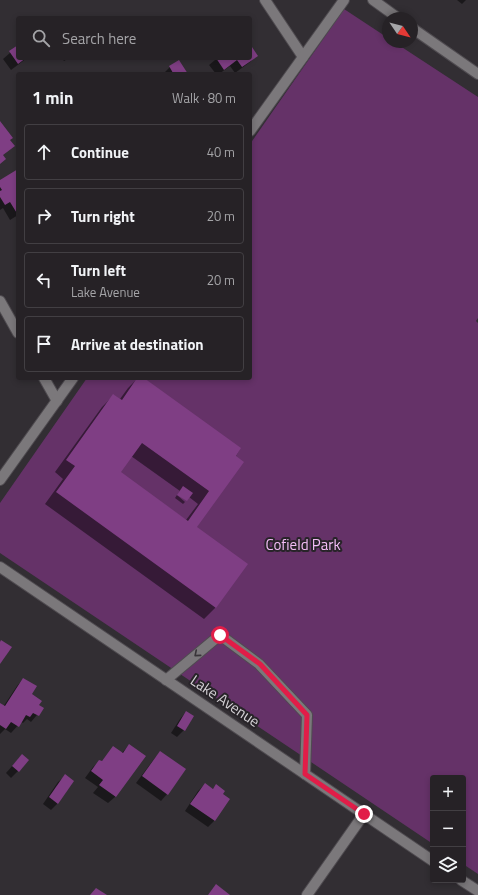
<!DOCTYPE html>
<html lang="en">
<head>
<meta charset="utf-8">
<style>
	:root { --surface:#262226; --page:#322f32; --text:#f1f3f6; --muted:#a4a4a7; --line:#423f43 }
	body { margin:0; font-family:"Titillium Web",sans-serif; background:var(--page); color:var(--text) }
	.controls { position:absolute; right:12px; bottom:12px; display:grid; overflow:hidden; border-radius:4px; box-shadow:0 2px 6px #0003 }
	.controls button { width:36px; height:36px; display:grid; place-items:center; padding:0; border:0; border-bottom:1px solid var(--line); background:var(--surface); color:var(--text); font:20px sans-serif }
	.compass { position:absolute; left:382px; top:12px; width:36px; height:36px; border-radius:50%; background:var(--surface); box-shadow:0 2px 6px #0003; rotate:125deg }
	.stop { position:absolute; width:12px; height:12px; margin:-9px; border:3px solid #e11d48; border-radius:50%; background:#fff }
	.stop.end { background:#e11d48; border-color:#fff; box-shadow:0 1px 4px #0008 }
	.list { margin:0; padding:0; list-style:none }
	h2 { display:flex; justify-content:space-between; align-items:center; height:52px; margin:0; padding:0 16px; font-size:17px }
	h2 small { font-size:13px; font-weight:400; color:var(--muted) }
	.list li { display:grid; grid-template-columns:26px 1fr auto; gap:12px; align-items:center; box-sizing:border-box; height:56px; margin:0 8px 8px; padding:0 8px; border:1px solid var(--line); border-radius:4px }
	.list b { display:block; font-size:15px; white-space:nowrap }
	.list p { margin:0; font-size:13px; white-space:nowrap; color:var(--muted) }
	.list em { font-size:13px; font-style:normal; color:var(--muted) }
	.icon { flex:none; width:22px; height:22px; fill:none; stroke:currentColor; stroke-width:2; stroke-linecap:round; stroke-linejoin:round }
	.map { position:relative; flex:none; width:478px; height:895px; overflow:hidden }
	.search { position:absolute; background:var(--surface); box-shadow:0 2px 6px #0003; left:16px; top:16px; width:236px; height:44px; display:flex; align-items:center; gap:10px; box-sizing:border-box; padding:0 14px; border-radius:4px; color:var(--muted); font-size:15px }
	.panel { position:absolute; background:var(--surface); box-shadow:0 2px 6px #0003; left:16px; top:72px; width:236px; height:308px; border-radius:4px }
	.map>svg:first-child { display:block }
	.green { fill:#653268 }
	.shadow { fill:#0007; fill-rule:evenodd }
	.building { fill:#7f3e84; fill-rule:evenodd }
	.lines { fill:none; stroke-linecap:round; stroke-linejoin:round }
	.minor-casing { stroke:#4f4b50; stroke-width:12 }
	.minor { stroke:#7b787b; stroke-width:10 }
	.oneway { stroke:#393539 }
	.route { stroke:#e11d48; stroke-width:5 }
	.labels { text-anchor:middle; stroke-width:4; stroke-linejoin:round; paint-order:stroke }
	.park-label { font-size:15px; fill:#f3bdf6; stroke:#282429 }
	.street-label { font-size:15px; fill:#d4d1d5; stroke:#282429 }
</style>
</head>
<body>
<div class="map">
<svg width="478" height="895" viewBox="0 0 478 895">
	<rect width="100%" height="100%" fill="#322e33"/>
	<polygon class="green" points="344,9 388,38 388,42 394,42 478,97 478,318 476,321 478,323 478,874 463,864 463,778 433,778 433,844 0,553 0,503 87,378 250,378 250,144"/>
	<g class="shadow">
		<polygon points="457,0 466,0 462,4"/>
		<polygon points="250,45 257,55 250,62 235,73 230,66 219,74 216,74 209,65 215,60 214,58 250,58"/>
		<polygon points="18,46 18,58 27,58 11,70 3,59"/>
		<polygon points="62,58 69,58 64,61"/>
		<polygon points="170,67 187,74 163,74"/>
		<polygon points="18,170 18,215 10,220 3,208 0,210 0,182"/>
		<path d="M138,378H143L240,449L196,528L216,607L204,619L45,504L63,479L55,472L102,407L114,395L120,399L128,388ZM131,456L180,491L178,494L187,500L189,497L198,504L186,520L119,472Z"/>
		<polygon points="177,495 185,502 183,504 175,498"/>
		<polygon points="23,679 30,694 37,705 42,709 31,722 27,719 23,723 21,722 11,733 5,729 0,734 0,705 3,707 17,686"/>
		<polygon points="186,712 184,730 177,737 171,733 180,719"/>
		<polygon points="129,745 145,756 115,797 108,803 93,793 98,787 85,778 93,767 100,761 101,762 113,748 121,754"/>
		<polygon points="160,752 167,794 161,801 136,783 154,759"/>
		<polygon points="22,755 18,771 11,778 6,773"/>
		<polygon points="65,776 58,803 51,810 43,804 58,782"/>
		<polygon points="205,784 213,789 216,786 222,795 229,800 214,821 208,827 185,811 198,791"/>
	</g>
	<g class="building">
		<polygon points="250,44 258,56 242,67 237,60 224,70 216,58 250,58"/>
		<polygon points="18,45 18,58 26,58 18,64 9,51"/>
		<polygon points="179,60 188,74 172,74 173,73 169,66"/>
		<polygon points="0,121 13,138 10,140 15,146 3,155 6,159 0,164"/>
		<polygon points="18,169 18,215 10,202 5,205 0,197 0,191 2,190 0,187 0,180"/>
		<path d="M137,378H144L241,448L236,456L244,462L197,527L248,564L216,608L56,492L75,466L66,460L113,394L122,400ZM142,443L209,491L188,521L121,472Z"/>
		<polygon points="183,486 193,493 187,501 177,495"/>
		<polygon points="1,640 12,647 0,664 0,642"/>
		<polygon points="23,678 37,686 32,694 42,701 39,705 44,708 39,716 33,713 30,717 26,715 19,727 11,722 6,729 0,725 0,703 5,706"/>
		<polygon points="186,711 194,716 185,731 177,726"/>
		<polygon points="129,744 146,756 116,797 99,785 103,780 91,771 99,760 102,761 113,746 123,753"/>
		<polygon points="160,751 186,769 168,795 142,776"/>
		<polygon points="22,754 29,760 19,772 12,766"/>
		<polygon points="65,774 74,781 58,804 49,797"/>
		<polygon points="205,783 213,789 216,784 225,791 223,794 230,799 215,821 190,804"/>
		<polygon points="216,884 230,895 208,895"/>
		<polygon points="96,888 107,895 90,895"/>
	</g>
	<g class="lines">
		<defs>
			<g id="minor">
				<polyline points="265,0 303,57"/>
				<polyline points="373,0 398,18"/>
				<polyline points="412,28 478,74"/>
				<polyline points="250,131 344,0"/>
				<polyline points="0,301 18,333"/>
				<polyline points="44,378 57,401"/>
				<polyline points="0,480 73,378"/>
				<polyline points="0,567 433,861"/>
				<polyline points="166,680 220,635 259,664 307,715 305,774"/>
				<polyline points="461,880 478,891"/>
				<polyline points="307,895 364,814"/>
			</g>
		</defs>
		<use href="#minor" class="minor-casing"/>
		<use href="#minor" class="minor"/>
	</g>
	<defs><path id="oneway-chevron" d="M-2-3.5L2.5 0L-2 3.5" fill="none" stroke-width="1.6" stroke-linecap="round" stroke-linejoin="round"/></defs>
	<use class="oneway" href="#oneway-chevron" transform="translate(197 654) rotate(140)"/>
	<g class="lines">
		<polyline class="route" points="220,635 260,664 307,715 305,774 364,814"/>
	</g>
	<g class="labels">
		<g class="park-label">
			<text x="303" y="550">Cofield Park</text>
		</g>
		<g class="street-label">
			<text transform="translate(225 701) rotate(34)" y="5">Lake Avenue</text>
		</g>
	</g>
</svg>
<div class="controls">
<button>+</button>
<button>−</button>
<button><svg class="icon" aria-label="layers" viewBox="0 0 24 24"><path d="M12 4l9 5-9 5-9-5zM3 14l9 5 9-5"/></svg></button>
</div>
<svg class="compass" viewBox="-18 -18 36 36"><path d="M0-13l5 13h-10z" fill="#e53935"/><path d="M0 13l5-13h-10z" fill="#a4a4a7"/></svg>
<div class="stop" style="left:220px;top:635px"></div>
<div class="stop end" style="left:364px;top:814px"></div>
<div class="search"><svg class="icon" aria-label="search" viewBox="0 0 24 24"><circle cx="10" cy="10" r="6"/><path d="M15 15l6 6"/></svg>Search here</div>
<section class="panel">
<h2>1 min<small>Walk · 80 m</small></h2>
<ul class="list">
<li><svg class="icon" aria-label="ahead" viewBox="0 0 24 24"><path d="M12 20V5M6 11l6-6 6 6"/></svg><div><b>Continue</b></div><em>40 m</em></li>
<li><svg class="icon" aria-label="right" viewBox="0 0 24 24"><path d="M7 20v-9h11M14 6l5 5-5 5"/></svg><div><b>Turn right</b></div><em>20 m</em></li>
<li><svg class="icon" aria-label="left" viewBox="0 0 24 24"><path d="M17 20v-9H6M10 6l-5 5 5 5"/></svg><div><b>Turn left</b><p>Lake Avenue</p></div><em>20 m</em></li>
<li><svg class="icon" aria-label="arrive" viewBox="0 0 24 24"><path d="M6 21V4h12l-3 4 3 4H6"/></svg><div><b>Arrive at destination</b></div></li>
</ul>
</section>
</div>
</body>
</html>
